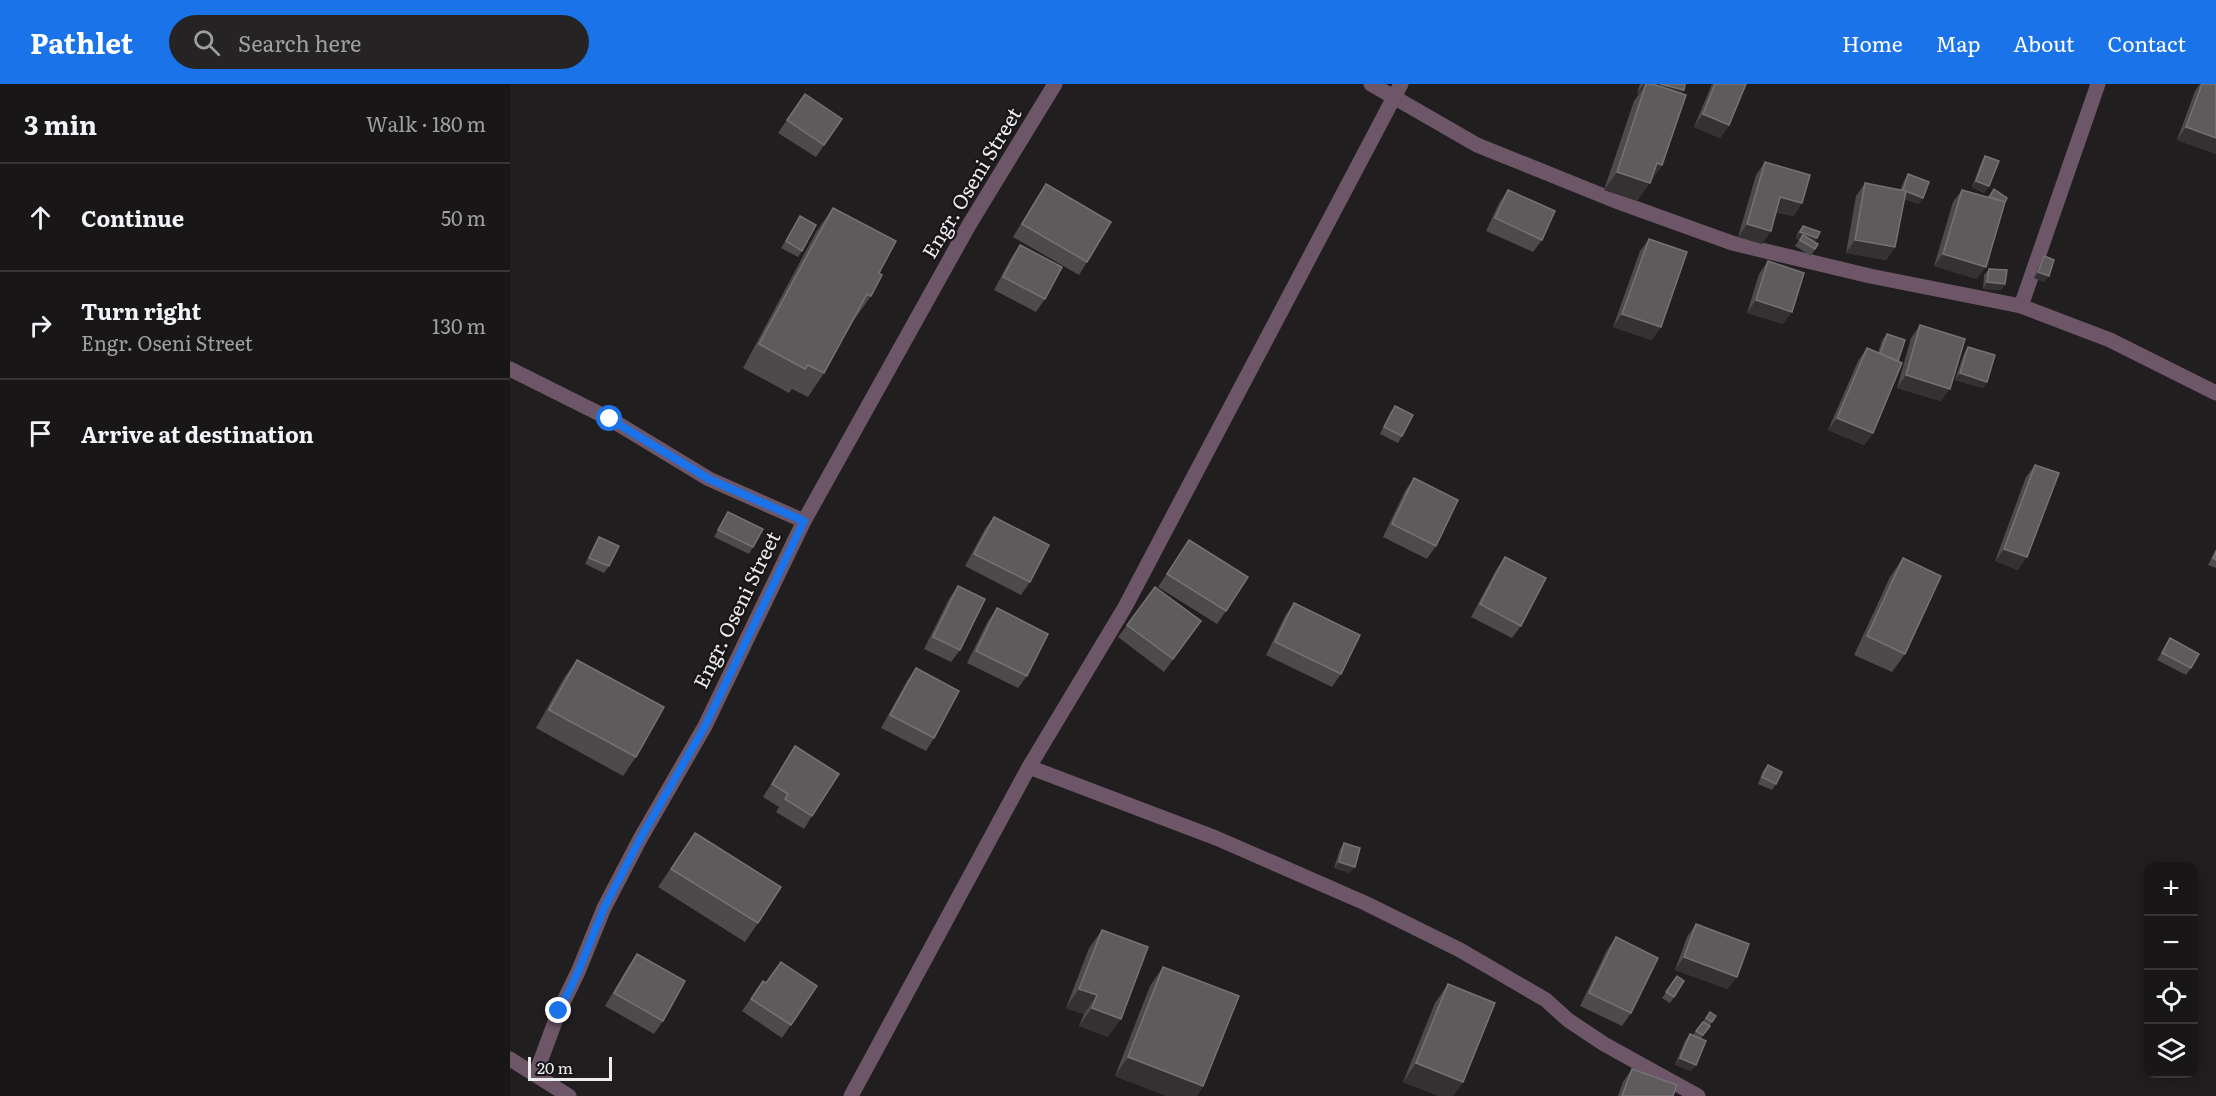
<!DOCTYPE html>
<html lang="en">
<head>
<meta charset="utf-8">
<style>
	:root { --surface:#191618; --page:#262325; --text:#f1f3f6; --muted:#9f9fa2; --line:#373537; --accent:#1a73e8 }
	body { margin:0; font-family:Literata,serif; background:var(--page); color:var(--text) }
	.controls { position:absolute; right:18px; bottom:18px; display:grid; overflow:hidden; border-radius:12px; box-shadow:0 3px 15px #0003 }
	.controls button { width:54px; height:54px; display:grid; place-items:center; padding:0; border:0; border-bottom:2px solid var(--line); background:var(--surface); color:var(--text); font:30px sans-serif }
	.scale { position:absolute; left:18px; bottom:15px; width:84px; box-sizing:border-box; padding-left:6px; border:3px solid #edebec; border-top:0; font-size:16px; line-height:21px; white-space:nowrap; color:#edebec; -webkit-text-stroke:4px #171517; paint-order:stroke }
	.stop { position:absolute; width:18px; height:18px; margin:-14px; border:4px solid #1a73e8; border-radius:50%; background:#fff }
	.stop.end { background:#1a73e8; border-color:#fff; box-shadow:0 2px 6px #0008 }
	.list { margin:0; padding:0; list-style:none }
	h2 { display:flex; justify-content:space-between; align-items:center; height:78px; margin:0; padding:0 24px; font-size:26px }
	h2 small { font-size:20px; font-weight:400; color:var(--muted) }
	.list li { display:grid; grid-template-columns:39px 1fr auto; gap:18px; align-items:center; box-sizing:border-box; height:108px; padding:0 24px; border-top:2px solid var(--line) }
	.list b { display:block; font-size:22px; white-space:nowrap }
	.list p { margin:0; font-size:20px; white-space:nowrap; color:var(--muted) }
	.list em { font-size:20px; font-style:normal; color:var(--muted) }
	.icon { flex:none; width:33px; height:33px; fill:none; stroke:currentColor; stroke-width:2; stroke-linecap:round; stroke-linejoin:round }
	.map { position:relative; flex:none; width:1706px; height:1012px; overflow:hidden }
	header { display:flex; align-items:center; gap:36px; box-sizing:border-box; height:84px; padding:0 30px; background:var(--accent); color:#fff }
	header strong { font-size:28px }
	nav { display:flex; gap:33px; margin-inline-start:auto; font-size:21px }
	.search { width:420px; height:54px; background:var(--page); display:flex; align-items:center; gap:15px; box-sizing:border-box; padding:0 21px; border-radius:33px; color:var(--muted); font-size:22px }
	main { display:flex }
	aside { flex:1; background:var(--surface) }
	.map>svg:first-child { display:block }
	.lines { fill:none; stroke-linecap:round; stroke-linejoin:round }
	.minor { stroke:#6d5667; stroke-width:15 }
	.wall { fill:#4d4a4c }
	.shaded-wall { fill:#343133 }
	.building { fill:#5e5b5d; stroke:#757274; stroke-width:1.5 }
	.route { stroke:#1a73e8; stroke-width:8 }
	.labels { text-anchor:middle; stroke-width:4.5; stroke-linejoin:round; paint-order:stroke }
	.street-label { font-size:20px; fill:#edebec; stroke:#171517 }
</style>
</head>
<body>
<header>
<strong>Pathlet</strong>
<div class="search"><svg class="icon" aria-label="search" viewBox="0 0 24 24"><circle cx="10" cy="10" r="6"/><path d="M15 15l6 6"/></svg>Search here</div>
<nav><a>Home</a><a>Map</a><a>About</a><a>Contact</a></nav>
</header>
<main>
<aside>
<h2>3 min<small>Walk · 180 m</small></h2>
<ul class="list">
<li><svg class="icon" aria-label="ahead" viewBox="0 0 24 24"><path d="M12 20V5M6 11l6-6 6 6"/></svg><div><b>Continue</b></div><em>50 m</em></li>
<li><svg class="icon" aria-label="right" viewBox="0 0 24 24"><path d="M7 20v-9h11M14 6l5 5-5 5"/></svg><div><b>Turn right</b><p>Engr. Oseni Street</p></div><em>130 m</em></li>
<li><svg class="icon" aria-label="arrive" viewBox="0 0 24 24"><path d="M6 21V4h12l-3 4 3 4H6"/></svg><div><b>Arrive at destination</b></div></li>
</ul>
</aside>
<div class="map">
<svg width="1706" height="1012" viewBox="0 0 1706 1012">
	<rect width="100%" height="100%" fill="#211e20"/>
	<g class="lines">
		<g class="minor">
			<polyline points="861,0 967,61 1111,119 1222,159 1360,192 1511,222 1600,256 1706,309"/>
			<polyline points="1511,222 1588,0"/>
			<polyline points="0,285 100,335 199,395 294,437"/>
			<polyline points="519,683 706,754 855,819 950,866 1036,916 1058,936 1094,960 1188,1012"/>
			<polyline points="0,975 59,1012"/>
			<polyline points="26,989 49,927 68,888 94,824 130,755 195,642 294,437 459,141 545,0"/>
			<polyline points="341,1012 519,683 615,523 891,0"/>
		</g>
	</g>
	<g class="wall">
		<polygon points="1130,0 1175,0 1171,9 1152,81 1127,117 1094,106 1124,17 1129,10 1127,9"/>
		<polygon points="1202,0 1236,0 1219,41 1210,54 1184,43"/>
		<polygon points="1690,0 1706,0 1706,70 1667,56 1685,7"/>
		<polygon points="295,10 332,35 306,73 268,49"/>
		<polygon points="1475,72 1479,102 1474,109 1462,103 1471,79"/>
		<polygon points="1255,78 1284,132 1266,128 1252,160 1228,153 1246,91"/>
		<polygon points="1398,90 1409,120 1394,115 1385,163 1376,176 1336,169 1346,112 1355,99 1390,106 1394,97"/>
		<polygon points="536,100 577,178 569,191 503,153 527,113"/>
		<polygon points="998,106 1032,156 1023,168 976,147 989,119"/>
		<polygon points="1452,106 1495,118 1467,195 1424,182 1443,118"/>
		<polygon points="323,124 369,189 361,212 344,236 314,289 298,313 282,305 279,309 233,284 306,148"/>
		<polygon points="290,132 292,167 288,173 271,164"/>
		<polygon points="1293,142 1305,158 1308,160 1301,172 1285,162 1289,156 1286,154 1288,148"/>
		<polygon points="1139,155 1142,256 1103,243 1130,167"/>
		<polygon points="510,161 535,215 526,228 484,206 501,174"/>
		<polygon points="1534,172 1534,198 1524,194 1530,179"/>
		<polygon points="1258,177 1273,240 1237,229 1249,190"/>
		<polygon points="1479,185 1495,200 1491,206 1473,205 1474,191"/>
		<polygon points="1410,241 1431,317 1387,304 1401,254"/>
		<polygon points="1377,250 1363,349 1354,361 1318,346 1348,277 1357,264 1368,269 1372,256"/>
		<polygon points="1458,263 1473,304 1445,296 1454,269"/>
		<polygon points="885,322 892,352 888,359 870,350 880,329"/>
		<polygon points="1525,381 1508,486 1485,477 1516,393"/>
		<polygon points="904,394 926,462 917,475 873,453 895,407"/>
		<polygon points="218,428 243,463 239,470 204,453"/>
		<polygon points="484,433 520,498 511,511 455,482 475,445"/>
		<polygon points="89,453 99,482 94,489 75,480 85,459"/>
		<polygon points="679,456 716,527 707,540 648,503"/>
		<polygon points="1706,465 1706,484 1698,481"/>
		<polygon points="995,473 1011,542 1002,554 961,533 986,486"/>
		<polygon points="1393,474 1395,570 1382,588 1344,571 1380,493"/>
		<polygon points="448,502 450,566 441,578 414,565 439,515"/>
		<polygon points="784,519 831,590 822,603 756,571 775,532"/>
		<polygon points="487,524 517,592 508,604 457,579 478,537"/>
		<polygon points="691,537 654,588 608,553 617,541"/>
		<polygon points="1660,554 1681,584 1676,591 1647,576"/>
		<polygon points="67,576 126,673 113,692 26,644 54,594"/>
		<polygon points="406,584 424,654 416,667 371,644 397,597"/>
		<polygon points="285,662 302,732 294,745 266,728 269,723 253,713"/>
		<polygon points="1258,681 1266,700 1262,706 1248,700 1253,687"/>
		<polygon points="185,749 248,839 235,858 148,803"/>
		<polygon points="834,759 840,789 824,784 830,765"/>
		<polygon points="1186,840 1218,905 1165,886 1177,853"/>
		<polygon points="592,846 598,953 569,942 574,930 556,924 579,864"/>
		<polygon points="1106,853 1121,929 1112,942 1070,922 1097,866"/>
		<polygon points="127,870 153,937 144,950 95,922 118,883"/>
		<polygon points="653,883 693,1002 687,1012 657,1012 605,992 640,902"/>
		<polygon points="1167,892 1164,913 1160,919 1152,914"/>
		<polygon points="253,897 256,899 307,902 272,954 232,927"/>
		<polygon points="938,900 953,998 943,1012 929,1012 893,998 925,919"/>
		<polygon points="1200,928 1206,932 1191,955 1186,981 1181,987 1165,981 1175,957 1180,950 1183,951"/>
		<polygon points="1122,985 1163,1012 1108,1012 1113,998"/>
	</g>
	<g class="shaded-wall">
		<polygon points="1134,0 1136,0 1129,10 1127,9"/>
		<polygon points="1136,0 1150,0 1174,6 1165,19"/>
		<polygon points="1193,30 1219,41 1210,54 1184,43"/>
		<polygon points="1676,43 1706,54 1706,70 1667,56"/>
		<polygon points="1147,79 1152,81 1127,117 1094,106 1107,88"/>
		<polygon points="1466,97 1479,102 1474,109 1462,103"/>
		<polygon points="1393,106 1413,114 1409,120 1388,113"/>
		<polygon points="1270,113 1292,119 1284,132 1261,126"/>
		<polygon points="1237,140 1261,147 1252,160 1228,153"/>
		<polygon points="1290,148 1307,154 1303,161 1286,154"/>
		<polygon points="1345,156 1385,163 1376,176 1336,169"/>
		<polygon points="1433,170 1476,183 1467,195 1424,182"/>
		<polygon points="1528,188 1539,192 1534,198 1524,194"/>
		<polygon points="1477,198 1495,200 1491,206 1473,205"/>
		<polygon points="1246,216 1282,228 1273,240 1237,229"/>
		<polygon points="1112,230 1151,243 1142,256 1103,243"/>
		<polygon points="1450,289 1477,298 1473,304 1445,296"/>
		<polygon points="1396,291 1440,305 1431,317 1387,304"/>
		<polygon points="1327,334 1363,349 1354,361 1318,346"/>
		<polygon points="1494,465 1517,473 1508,486 1485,477"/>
		<polygon points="829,778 845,783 840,789 824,784"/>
		<polygon points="1174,873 1227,893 1218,905 1165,886"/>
		<polygon points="569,905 587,911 574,930 556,924"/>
		<polygon points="582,924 611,935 598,953 569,942"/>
		<polygon points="618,973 693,1002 687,1012 657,1012 605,992"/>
		<polygon points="1170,974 1186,981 1181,987 1165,981"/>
		<polygon points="906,979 953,998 943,1012 929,1012 893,998"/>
	</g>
	<g class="building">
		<polygon points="1136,0 1143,0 1176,11 1152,81 1147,79 1140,99 1107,88"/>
		<polygon points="1150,0 1175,0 1174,6"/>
		<polygon points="1205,0 1236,0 1219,41 1193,30"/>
		<polygon points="1692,0 1706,0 1706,54 1676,43"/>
		<polygon points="295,10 332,35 314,61 277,36"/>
		<polygon points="1475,72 1489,77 1479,102 1466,97"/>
		<polygon points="1255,78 1300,91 1292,119 1270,113 1261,147 1237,140"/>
		<polygon points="1398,90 1419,98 1413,114 1393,106"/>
		<polygon points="1355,99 1396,107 1385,163 1345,156"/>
		<polygon points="536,100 601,138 577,178 512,140"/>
		<polygon points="1484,105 1497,114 1495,118 1479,113"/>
		<polygon points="998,106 1045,127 1032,156 985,134"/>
		<polygon points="1452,106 1495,118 1476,183 1433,170"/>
		<polygon points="323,124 386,157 369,189 372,191 361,212 357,210 314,289 298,281 295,285 249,260"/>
		<polygon points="290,132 306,141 292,167 276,157"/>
		<polygon points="1293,142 1310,148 1307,154 1290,148"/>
		<polygon points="1293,151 1308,160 1305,165 1290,156"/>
		<polygon points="1139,155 1177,168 1151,243 1112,230"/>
		<polygon points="510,161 552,183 535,215 493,193"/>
		<polygon points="1534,172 1544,176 1539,192 1528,188"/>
		<polygon points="1258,177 1294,189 1282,228 1246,216"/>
		<polygon points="1479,185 1497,186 1495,200 1477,198"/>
		<polygon points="1410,241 1455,255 1440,305 1396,291"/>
		<polygon points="1377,250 1395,256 1388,277 1370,270"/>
		<polygon points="1458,263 1485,271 1477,298 1450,289"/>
		<polygon points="1357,264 1392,279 1363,349 1327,334"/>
		<polygon points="885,322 903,331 892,352 874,343"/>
		<polygon points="1525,381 1549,389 1517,473 1494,465"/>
		<polygon points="904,394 948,416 926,462 882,440"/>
		<polygon points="218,428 253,445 243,463 208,446"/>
		<polygon points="484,433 539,461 520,498 464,470"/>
		<polygon points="89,453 109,462 99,482 79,474"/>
		<polygon points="679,456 738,493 716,527 657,490"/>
		<polygon points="1706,467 1706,476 1703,474"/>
		<polygon points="995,473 1036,494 1011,542 970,520"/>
		<polygon points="1393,474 1431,492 1395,570 1357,552"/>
		<polygon points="448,502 475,515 450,566 423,553"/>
		<polygon points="645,503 691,537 663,575 617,541"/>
		<polygon points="784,519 850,551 831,590 765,558"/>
		<polygon points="487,524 538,550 517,592 466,567"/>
		<polygon points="1660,554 1689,570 1681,584 1652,569"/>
		<polygon points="67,576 154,623 126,673 39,626"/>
		<polygon points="406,584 449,607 424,654 380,631"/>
		<polygon points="285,662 329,690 302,732 275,715 278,710 262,700"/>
		<polygon points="1258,681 1272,688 1266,700 1252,693"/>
		<polygon points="185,749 271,803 248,839 161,785"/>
		<polygon points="834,759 850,764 845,783 829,778"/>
		<polygon points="1186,840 1239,860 1227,893 1174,873"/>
		<polygon points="592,846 638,863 611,935 582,924 587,911 569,905"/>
		<polygon points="1106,853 1148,874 1121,929 1079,909"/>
		<polygon points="127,870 175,897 153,937 104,909"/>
		<polygon points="271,878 307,902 281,941 241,915 253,897 256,899"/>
		<polygon points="653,883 729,912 693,1002 618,973"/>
		<polygon points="1167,892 1174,897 1164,913 1156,908"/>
		<polygon points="938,900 985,919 953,998 906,979"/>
		<polygon points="1200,928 1206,932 1202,938 1196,934"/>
		<polygon points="1193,938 1200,942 1193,951 1186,947"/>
		<polygon points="1180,950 1196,957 1186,981 1170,974"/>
		<polygon points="1122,985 1167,1001 1163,1012 1112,1012"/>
	</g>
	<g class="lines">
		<polyline class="route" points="49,927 68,888 94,824 130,755 195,642 294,437 199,395 100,335"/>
	</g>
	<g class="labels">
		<g class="street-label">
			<text transform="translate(462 99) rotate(-59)" y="7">Engr. Oseni Street</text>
			<text transform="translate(227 526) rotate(-64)" y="7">Engr. Oseni Street</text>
		</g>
	</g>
</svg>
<div class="controls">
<button>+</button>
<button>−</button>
<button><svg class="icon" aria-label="locate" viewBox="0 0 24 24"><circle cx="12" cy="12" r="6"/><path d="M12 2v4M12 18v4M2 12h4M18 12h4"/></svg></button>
<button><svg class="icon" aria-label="layers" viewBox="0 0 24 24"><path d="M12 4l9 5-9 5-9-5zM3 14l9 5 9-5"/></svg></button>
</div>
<div class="scale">20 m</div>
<div class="stop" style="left:100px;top:335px"></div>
<div class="stop end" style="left:49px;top:927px"></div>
</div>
</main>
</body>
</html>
